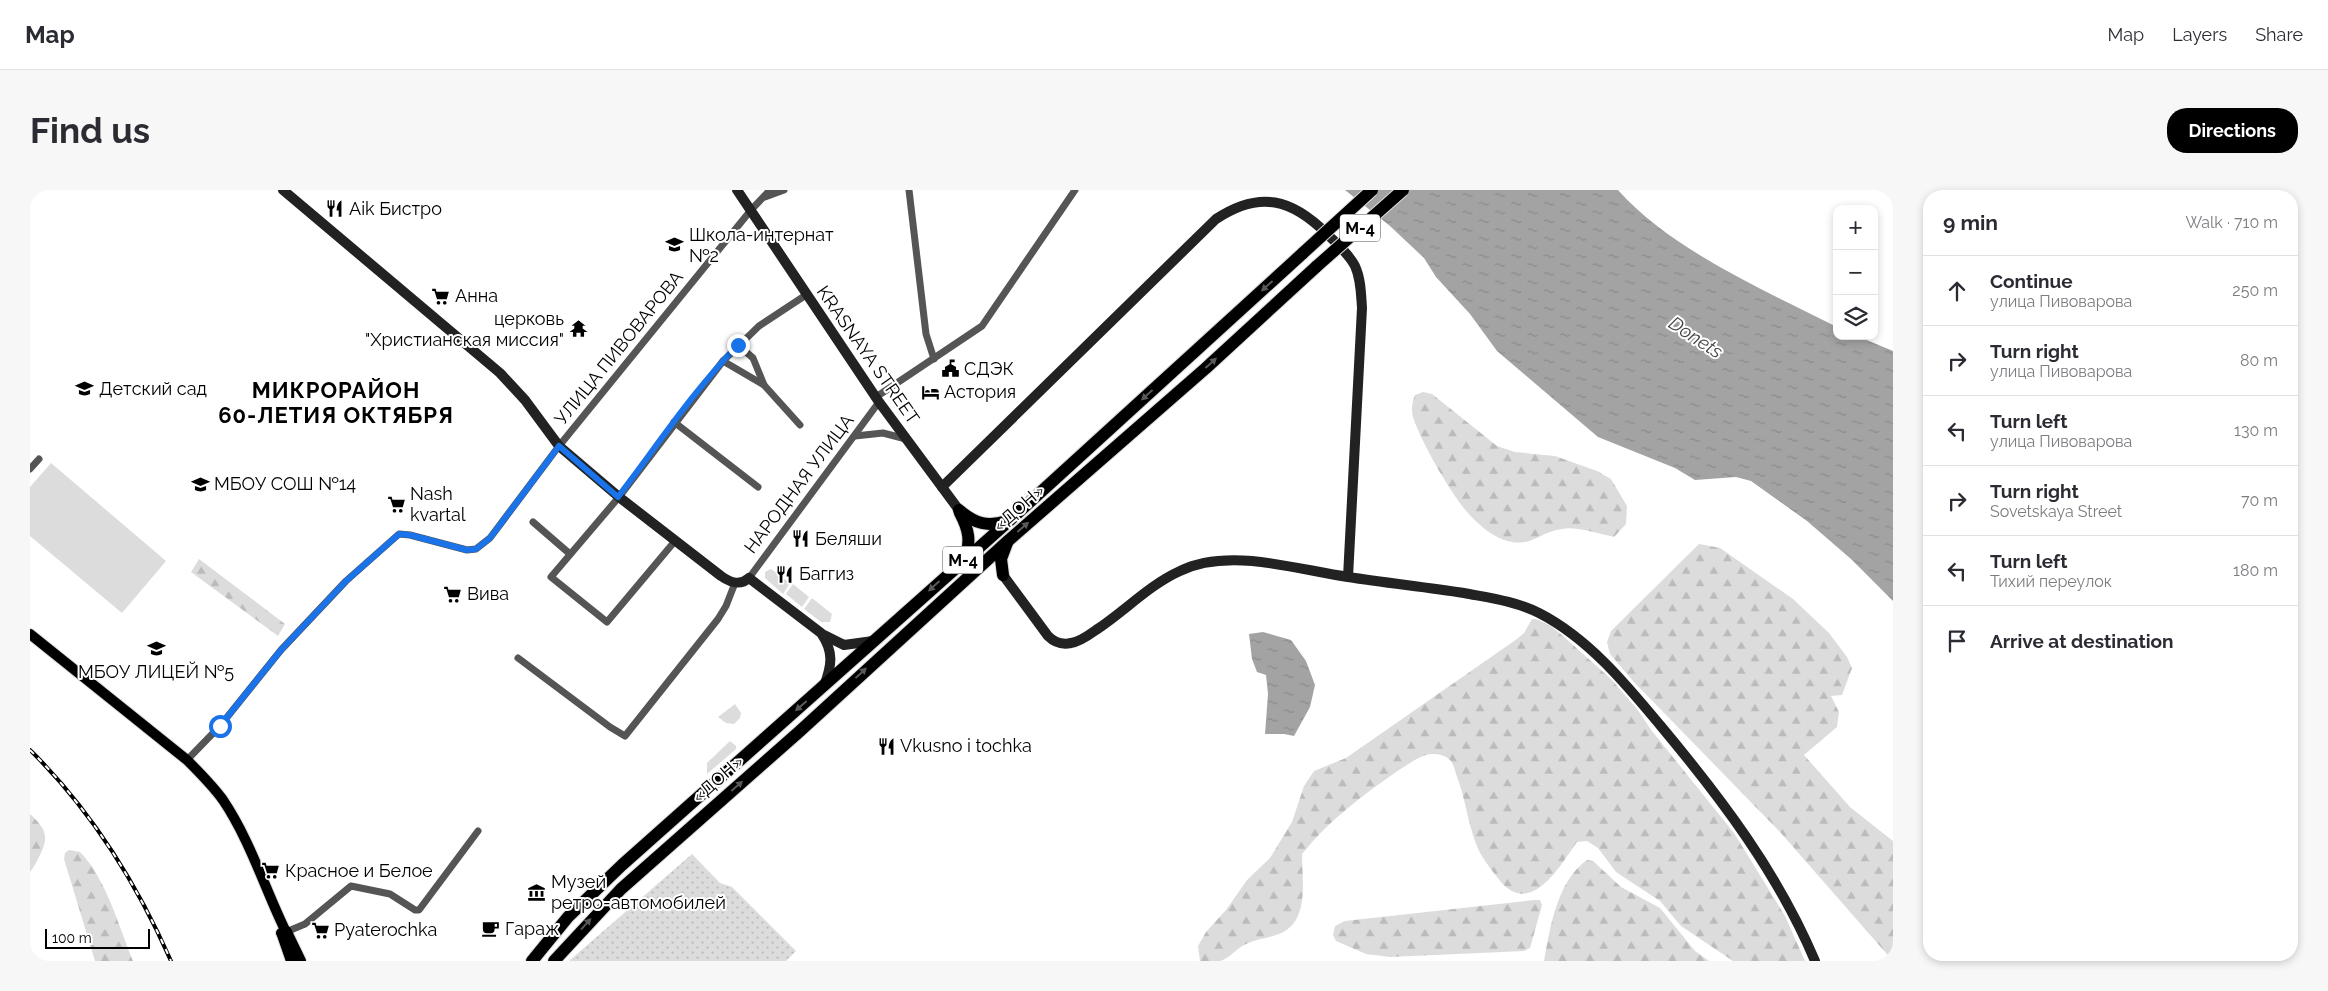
<!DOCTYPE html>
<html lang="en">
<head>
<meta charset="utf-8">
<style>
	:root { --surface:#fff; --page:#f7f7f7; --text:#2b2b33; --muted:#7c7c81; --line:#e1e1e2; --accent:#000 }
	body { margin:0; font-family:Raleway,sans-serif; background:var(--page); color:var(--text) }
	.controls { position:absolute; right:15px; top:15px; display:grid; overflow:hidden; border-radius:10px; box-shadow:0 2px 8px #0003 }
	.controls button { width:45px; height:45px; display:grid; place-items:center; padding:0; border:0; border-bottom:1px solid var(--line); background:var(--surface); color:var(--text); font:25px sans-serif }
	.scale { position:absolute; left:15px; bottom:12px; width:105px; box-sizing:border-box; padding-left:5px; border:2px solid #000; border-top:0; font-size:14px; line-height:18px; white-space:nowrap; color:#000; -webkit-text-stroke:4px #fff; paint-order:stroke }
	.stop { position:absolute; width:15px; height:15px; margin:-11px; border:4px solid #1a73e8; border-radius:50%; background:#fff }
	.stop.end { background:#1a73e8; border-color:#fff; box-shadow:0 1px 5px #0008 }
	.list { margin:0; padding:0; list-style:none }
	h2 { display:flex; justify-content:space-between; align-items:center; height:65px; margin:0; padding:0 20px; font-size:21px }
	h2 small { font-size:16px; font-weight:400; color:var(--muted) }
	.list li { display:grid; grid-template-columns:32px 1fr auto; gap:15px; align-items:center; box-sizing:border-box; height:70px; padding:0 20px; border-top:1px solid var(--line) }
	.list b { display:block; font-size:19px; white-space:nowrap }
	.list p { margin:0; font-size:16px; white-space:nowrap; color:var(--muted) }
	.list em { font-size:16px; font-style:normal; color:var(--muted) }
	.icon { flex:none; width:28px; height:28px; fill:none; stroke:currentColor; stroke-width:2; stroke-linecap:round; stroke-linejoin:round }
	.map { position:relative; flex:none; width:1863px; height:771px; overflow:hidden; border-radius:20px }
	header { display:flex; align-items:center; gap:30px; box-sizing:border-box; height:70px; padding:0 25px; background:var(--surface); border-bottom:1px solid var(--line) }
	header strong { font-size:24px }
	nav { display:flex; gap:28px; margin-inline-start:auto; font-size:18px }
	.intro { display:flex; align-items:center; justify-content:space-between; box-sizing:border-box; height:120px; padding:0 30px }
	h1 { margin:0; font-size:35px }
	.button { padding:12px 22px; border-radius:20px; background:var(--accent); color:#fff; font-size:18px; font-weight:700 }
	main { display:flex; gap:30px; padding:0 30px }
	aside { flex:1; background:var(--surface); border-radius:20px; box-shadow:0 2px 8px #0003 }
	.map>svg:first-child { display:block }
	.green { fill:#dcdcdc }
	.forest { fill:url(#forest-firs) }
	.park { fill:url(#park-dots) }
	.water { fill:url(#water-ripples) }
	.lines { fill:none; stroke-linecap:round; stroke-linejoin:round }
	.primary-casing { stroke:#dbdbdb; stroke-width:12 }
	.highway-casing { stroke:#dbdbdb; stroke-width:14 }
	.street { stroke:#555; stroke-width:7 }
	.secondary { stroke:#222; stroke-width:10 }
	.primary { stroke:#000; stroke-width:10 }
	.highway { stroke:#000; stroke-width:12 }
	.rail-casing { stroke:#000; stroke-width:4 }
	.rail { stroke:#fff; stroke-width:2; stroke-dasharray:5.5; stroke-linecap:butt }
	.highway-bridge-casing { stroke:#dbdbdb; stroke-width:14; stroke-linecap:butt }
	.highway-bridge { stroke:#000; stroke-width:12 }
	.oneway { fill:#595959 }
	.route { stroke:#1a73e8; stroke-width:6 }
	.labels { text-anchor:middle; stroke-width:4; stroke-linejoin:round; paint-order:stroke }
	.shield { fill:#fff; stroke:#4c4c4c; stroke-width:1 }
	.shield-label { font-size:16px; font-weight:bold; fill:#000 }
	.poi-label { font-size:18px; fill:#000; stroke:#fff; text-anchor:start }
	.street-label { font-size:18px; fill:#000; stroke:#fff }
	.water-label { font-size:19px; font-style:italic; fill:#444; stroke:#fff }
	.district-label { font-size:22px; font-weight:bold; letter-spacing:1px; fill:#000; stroke:#fff }
</style>
</head>
<body>
<header>
<strong>Map</strong>
<nav><a>Map</a><a>Layers</a><a>Share</a></nav>
</header>
<div class="intro"><h1>Find us</h1><a class="button">Directions</a></div>
<main>
<div class="map">
<svg width="1863" height="771" viewBox="0 0 1863 771">
	<defs>
		<pattern id="forest-firs" width="22" height="20" patternUnits="userSpaceOnUse" patternTransform="scale(1.25)"><rect width="22" height="20" fill="#dcdcdc"/><path d="M5 1l3.5 6h-7zM16 11l3.5 6h-7z" fill="#bbb"/></pattern>
		<pattern id="park-dots" width="8" height="8" patternUnits="userSpaceOnUse" patternTransform="scale(1.25)"><rect width="8" height="8" fill="#dcdcdc"/><path d="M2 2h.1M6 6h.1" fill="none" stroke="#bbb" stroke-width="1.8" stroke-linecap="round"/></pattern>
		<pattern id="water-ripples" width="26" height="14" patternUnits="userSpaceOnUse" patternTransform="scale(1.25)"><rect width="26" height="14" fill="#a3a3a3"/><path d="M2 4q2-2 4 0t4 0M15 11q2-2 4 0t4 0" fill="none" stroke="#8b8b8b"/></pattern>
	</defs>
	<rect width="100%" height="100%" fill="#fff"/>
	<g class="green">
		<polygon points="21,273 136,371 92,423 0,346 0,297"/>
		<polygon points="741,379 760,393 753,404 735,388 735,382"/>
		<polygon points="763,394 779,407 772,417 756,404"/>
		<polygon points="782,408 802,424 800,432 791,432 774,419"/>
		<polygon points="705,514 711,523 710,528 704,534 696,533 688,527"/>
		<polygon points="700,551 706,556 706,559 677,584 677,573"/>
	</g>
	<g class="forest">
		<path d="M1393,202L1402,204L1467,256L1485,262L1525,266L1567,281L1581,289L1597,316L1596,334L1584,347C1570,344 1545,336 1532,339C1508,342 1502,359 1474,350C1460,345 1447,333 1438,323C1421,304 1391,252 1383,227C1381,220 1382,212 1385,205Z"/>
		<polygon points="1669,354 1690,358 1763,409 1799,443 1817,467 1822,478 1812,505 1801,506 1809,522 1807,537 1774,565 1820,617 1863,651 1863,771 1750,642 1603,491 1580,464 1577,452 1581,441"/>
		<polygon points="169,369 255,434 248,446 161,382"/>
		<path d="M1502,429H1506L1521,436L1533,446L1581,489L1607,519L1622,541L1704,643L1755,726L1775,771H1703L1651,736L1630,711L1586,682L1568,658L1557,651L1547,652C1531,674 1502,727 1471,692C1463,682 1455,672 1449,661C1438,637 1436,609 1426,584C1425,580 1423,573 1420,570C1414,564 1403,563 1396,565C1386,568 1378,575 1369,580C1334,604 1298,631 1272,664C1272,691 1280,732 1249,744C1238,748 1226,749 1216,754C1207,758 1199,769 1190,771C1184,771 1176,771 1170,771L1168,756L1176,742L1196,720L1217,690L1240,668L1262,632L1274,596L1284,581L1316,568L1487,449L1494,443Z"/>
		<path d="M0,624C15,638 20,646 10,665C7,671 4,677 0,682Z"/>
		<path d="M39,660L50,662C76,688 89,737 103,771H65L34,669L35,663Z"/>
		<path d="M1557,670L1563,671L1591,697L1630,718L1665,761L1679,771H1514C1520,738 1527,691 1557,670Z"/>
		<polygon points="1504,710 1510,710 1512,715 1500,758 1494,761 1360,767 1336,764 1306,751 1303,745 1305,736 1315,731"/>
	</g>
	<polygon class="park" points="662,664 690,693 702,697 766,761 756,771 539,771"/>
	<g class="water">
		<path d="M1315,0H1588C1641,60 1736,101 1807,137V146H1827L1863,161V411L1821,369L1777,331L1721,291L1706,287L1665,290L1645,278L1568,247L1467,161L1440,124L1406,87L1394,68L1360,36Z"/>
		<polygon points="1233,442 1261,450 1276,471 1285,495 1280,517 1264,546 1254,544 1235,544 1238,504 1236,485 1227,482 1222,469 1219,444"/>
	</g>
	<g class="lines">
		<defs>
			<g id="primary">
				<path d="M0,444L157,570C170,583 183,596 193,610C220,650 235,699 256,742L251,743"/>
				<polyline points="252,745 261,771"/>
			</g>
			<g id="highway">
				<path d="M929,320C945,334 958,337 977,331"/>
				<path d="M930,323C939,340 941,351 935,369"/>
				<polyline points="973,385 971,369 977,353"/>
				<polyline points="256,742 270,771"/>
				<polyline points="502,771 538,727 592,675 980,330 1273,63"/>
				<polyline points="524,771 591,699 770,541 979,350 1176,178 1287,76"/>
			</g>
		</defs>
		<use href="#primary" class="primary-casing"/>
		<use href="#highway" class="highway-casing"/>
		<g class="street">
			<polyline points="879,0 896,144 904,169"/>
			<polyline points="735,7 754,0"/>
			<polyline points="708,155 723,168 734,195"/>
			<polyline points="693,171 734,195 770,235"/>
			<polyline points="846,207 952,136 1045,0"/>
			<polyline points="644,232 728,297"/>
			<polyline points="825,246 853,243 876,249"/>
			<polyline points="0,279 9,269"/>
			<polyline points="503,332 540,364"/>
			<polyline points="645,351 577,432 521,387 589,307 693,171 729,136 776,105"/>
			<polyline points="719,388 849,212"/>
			<polyline points="488,468 580,537 595,546 688,429 696,416 705,393"/>
			<polyline points="157,570 190,536 251,460 316,391 369,344 380,345 437,360 446,359 460,348 529,256 721,20 740,0"/>
			<polyline points="256,742 275,734 321,696 360,704 385,720 389,720 448,641"/>
		</g>
		<g class="secondary">
			<path d="M253,0L470,183L495,210L529,256L589,307L691,386C701,393 710,396 719,388L791,443C804,462 802,475 794,496"/>
			<polyline points="707,0 849,212 929,320"/>
			<path d="M912,297L1186,29C1230,0 1262,9 1297,44C1307,54 1319,64 1325,76C1331,89 1331,104 1332,118L1318,387"/>
			<path d="M973,385L1018,446C1024,452 1032,455 1041,453C1050,452 1059,445 1066,440C1095,421 1119,395 1150,381C1172,370 1198,369 1222,371C1254,374 1286,382 1318,387C1357,393 1395,397 1434,403C1460,408 1485,411 1509,423C1558,448 1596,494 1630,535C1691,608 1748,683 1785,771"/>
			<polyline points="794,445 814,455 843,451"/>
		</g>
		<use href="#primary" class="primary"/>
		<use href="#highway" class="highway"/>
		<defs>
			<path id="rail" d="M0,560C60,619 107,694 141,771"/>
		</defs>
		<use href="#rail" class="rail-casing"/>
		<use href="#rail" class="rail"/>
		<defs>
			<g id="highway-bridge">
				<polyline points="1273,63 1342,0"/>
				<polyline points="1287,76 1373,0"/>
			</g>
		</defs>
		<use href="#highway-bridge" class="highway-bridge-casing"/>
		<use href="#highway-bridge" class="highway-bridge"/>
	</g>
	<defs><path id="oneway-solid" d="M-6-.8H1V-3.2L6.5 0L1 3.2V.8H-6Z" transform="scale(1.25)"/></defs>
	<g class="oneway">
		<use href="#oneway-solid" transform="translate(1237 96) rotate(138)"/>
		<use href="#oneway-solid" transform="translate(1181 173) rotate(-42)"/>
		<use href="#oneway-solid" transform="translate(1117 205) rotate(138)"/>
		<use href="#oneway-solid" transform="translate(993 337) rotate(-41)"/>
		<use href="#oneway-solid" transform="translate(904 396) rotate(138)"/>
		<use href="#oneway-solid" transform="translate(831 483) rotate(-43)"/>
		<use href="#oneway-solid" transform="translate(771 516) rotate(139)"/>
		<use href="#oneway-solid" transform="translate(707 596) rotate(-41)"/>
		<use href="#oneway-solid" transform="translate(556 734) rotate(-48)"/>
	</g>
	<g class="lines">
		<path class="route" d="M190,536L251,460L316,391L369,344L380,345L437,360L446,359L460,348L529,256L588,307C627,256 663,201 708,155"/>
	</g>
	<defs>
		<symbol id="restaurant-bare" viewBox="-9 -9 18 18"><path d="M-5-6h1v4h1v-4h1v4h1v-4h1v5L-1.5 .5V6h-2V.5L-5-1ZM5-6V6H3V1.5H1.5Q1.5-4 5-6Z" fill="#000" stroke="#fff" stroke-width="2.5" paint-order="stroke"/></symbol>
		<symbol id="school-bare" viewBox="-9 -9 18 18"><path d="M0-5L7-2L0 1L-7-2ZM-4 1L0 2.5L4 1V4Q0 6-4 4Z" fill="#000" stroke="#fff" stroke-width="2.5" paint-order="stroke"/></symbol>
		<symbol id="supermarket-bare" viewBox="-9 -9 18 18"><path d="M-6-5.5h2.5l.6 2H6L4.5 2H-2.5L-4.4-4H-6ZM-1.5 3.2a1.3 1.3 0 1 0 .1 0ZM3 3.2a1.3 1.3 0 1 0 .1 0Z" fill="#000" stroke="#fff" stroke-width="2.5" paint-order="stroke"/></symbol>
		<symbol id="temple-bare" viewBox="-9 -9 18 18"><path d="M0-6L5-2H3V0L6.5 2.5H4V6H1.5V3h-3V6H-4V2.5H-6.5L-3 0V-2H-5Z" fill="#000" stroke="#fff" stroke-width="2.5" paint-order="stroke"/></symbol>
		<symbol id="civic-bare" viewBox="-9 -9 18 18"><path d="M-.6-6.5H3V-4.5H.6V-3L4-1V1h2V6H-6V1h2V-1L-.6-3ZM-1.2 2.5V6h2.4V2.5Z" fill="#000" stroke="#fff" stroke-width="2.5" paint-order="stroke"/></symbol>
		<symbol id="hotel-bare" viewBox="-9 -9 18 18"><path d="M-6-4.5h1.5V1H6V5H4.5V3h-9V5H-6ZM-4 0a1.8 1.8 0 1 1 3.6 0ZM.5 0V-2.5h3Q6-2.5 6 0Z" fill="#000" stroke="#fff" stroke-width="2.5" paint-order="stroke"/></symbol>
		<symbol id="museum-bare" viewBox="-9 -9 18 18"><path d="M0-6L6-3V-2H-6V-3ZM-5-1h2V3h-2ZM-1-1h2V3h-2ZM3-1h2V3H3ZM-6 4H6V6H-6Z" fill="#000" stroke="#fff" stroke-width="2.5" paint-order="stroke"/></symbol>
		<symbol id="cafe-bare" viewBox="-9 -9 18 18"><path d="M-5.5-4.5H6V0H3Q3 3.5 0 3.5H-2.5Q-5.5 3.5-5.5 0ZM3-3.2v2h1.7v-2ZM-6 4.5H4V6H-6Z" fill="#000" stroke="#fff" stroke-width="2.5" paint-order="stroke"/></symbol>
	</defs>
	<g fill-rule="evenodd">
		<use href="#restaurant-bare" x="292" y="6" width="25" height="25"/>
		<use href="#school-bare" x="632" y="42" width="25" height="25"/>
		<use href="#supermarket-bare" x="398" y="94" width="25" height="25"/>
		<use href="#temple-bare" x="536" y="126" width="25" height="25"/>
		<use href="#civic-bare" x="908" y="166" width="25" height="25"/>
		<use href="#school-bare" x="42" y="186" width="25" height="25"/>
		<use href="#hotel-bare" x="888" y="190" width="25" height="25"/>
		<use href="#school-bare" x="158" y="282" width="25" height="25"/>
		<use href="#supermarket-bare" x="354" y="302" width="25" height="25"/>
		<use href="#restaurant-bare" x="758" y="336" width="25" height="25"/>
		<use href="#restaurant-bare" x="742" y="372" width="25" height="25"/>
		<use href="#supermarket-bare" x="410" y="392" width="25" height="25"/>
		<use href="#school-bare" x="114" y="446" width="25" height="25"/>
		<use href="#restaurant-bare" x="844" y="544" width="25" height="25"/>
		<use href="#supermarket-bare" x="228" y="668" width="25" height="25"/>
		<use href="#museum-bare" x="494" y="690" width="25" height="25"/>
		<use href="#cafe-bare" x="448" y="726" width="25" height="25"/>
		<use href="#supermarket-bare" x="278" y="728" width="25" height="25"/>
	</g>
	<g class="labels">
		<g class="shield">
			<rect x="1310" y="24.5" width="40" height="27" rx="4"/>
			<rect x="913" y="356.5" width="40" height="27" rx="4"/>
		</g>
		<g class="shield-label">
			<text x="1330" y="44">М-4</text>
			<text x="933" y="376">М-4</text>
		</g>
		<g class="poi-label">
			<text x="319" y="25">Aik Бистро</text>
			<text x="659" y="51">Школа-интернат<tspan x="659" dy="21">№2</tspan></text>
			<text x="425" y="112">Анна</text>
			<text x="534" y="135" text-anchor="end">церковь<tspan x="534" dy="21">"Христианская миссия"</tspan></text>
			<text x="934" y="185">СДЭК</text>
			<text x="69" y="205">Детский сад</text>
			<text x="914" y="208">Астория</text>
			<text x="184" y="300">МБОУ СОШ №14</text>
			<text x="380" y="310">Nash<tspan x="380" dy="21">kvartal</tspan></text>
			<text x="785" y="355">Беляши</text>
			<text x="769" y="390">Баггиз</text>
			<text x="437" y="410">Вива</text>
			<text x="126" y="488" text-anchor="middle">МБОУ ЛИЦЕЙ №5</text>
			<text x="870" y="562">Vkusno i tochka</text>
			<text x="255" y="687">Красное и Белое</text>
			<text x="521" y="698">Музей<tspan x="521" dy="21">ретро-автомобилей</tspan></text>
			<text x="475" y="745">Гараж</text>
			<text x="304" y="746">Pyaterochka</text>
		</g>
		<g class="street-label">
			<text transform="translate(589 158) rotate(-51)" y="6">УЛИЦА ПИВОВАРОВА</text>
			<text transform="translate(838 165) rotate(55)" y="6">KRASNAYA STREET</text>
			<text transform="translate(769 294) rotate(-53)" y="6">НАРОДНАЯ УЛИЦА</text>
			<text transform="translate(989 318) rotate(-41)" y="6">«ДОН»</text>
			<text transform="translate(688 589) rotate(-41)" y="6">«ДОН»</text>
		</g>
		<g class="water-label">
			<text transform="translate(1666 147) rotate(33)" y="7">Donets</text>
		</g>
		<g class="district-label">
			<text x="306" y="208">МИКРОРАЙОН<tspan x="306" dy="25">60-ЛЕТИЯ ОКТЯБРЯ</tspan></text>
		</g>
	</g>
</svg>
<div class="controls">
<button>+</button>
<button>−</button>
<button><svg class="icon" aria-label="layers" viewBox="0 0 24 24"><path d="M12 4l9 5-9 5-9-5zM3 14l9 5 9-5"/></svg></button>
</div>
<div class="scale">100 m</div>
<div class="stop" style="left:190px;top:536px"></div>
<div class="stop end" style="left:708px;top:155px"></div>
</div>
<aside>
<h2>9 min<small>Walk · 710 m</small></h2>
<ul class="list">
<li><svg class="icon" aria-label="ahead" viewBox="0 0 24 24"><path d="M12 20V5M6 11l6-6 6 6"/></svg><div><b>Continue</b><p>улица Пивоварова</p></div><em>250 m</em></li>
<li><svg class="icon" aria-label="right" viewBox="0 0 24 24"><path d="M7 20v-9h11M14 6l5 5-5 5"/></svg><div><b>Turn right</b><p>улица Пивоварова</p></div><em>80 m</em></li>
<li><svg class="icon" aria-label="left" viewBox="0 0 24 24"><path d="M17 20v-9H6M10 6l-5 5 5 5"/></svg><div><b>Turn left</b><p>улица Пивоварова</p></div><em>130 m</em></li>
<li><svg class="icon" aria-label="right" viewBox="0 0 24 24"><path d="M7 20v-9h11M14 6l5 5-5 5"/></svg><div><b>Turn right</b><p>Sovetskaya Street</p></div><em>70 m</em></li>
<li><svg class="icon" aria-label="left" viewBox="0 0 24 24"><path d="M17 20v-9H6M10 6l-5 5 5 5"/></svg><div><b>Turn left</b><p>Тихий переулок</p></div><em>180 m</em></li>
<li><svg class="icon" aria-label="arrive" viewBox="0 0 24 24"><path d="M6 21V4h12l-3 4 3 4H6"/></svg><div><b>Arrive at destination</b></div></li>
</ul>
</aside>
</main>
</body>
</html>
